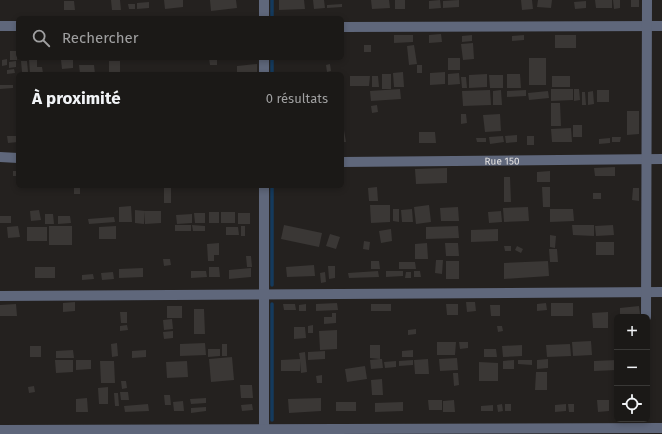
<!DOCTYPE html>
<html lang="fr">
<head>
<meta charset="utf-8">
<style>
	:root { --surface:#1b1917; --page:#282624; --text:#f1f3f6; --muted:#a0a0a1; --line:#393836 }
	body { margin:0; font-family:"Fira Sans",sans-serif; background:var(--page); color:var(--text) }
	.controls { position:absolute; right:12px; bottom:12px; display:grid; overflow:hidden; border-radius:6px; box-shadow:0 2px 6px #0003 }
	.controls button { width:36px; height:36px; display:grid; place-items:center; padding:0; border:0; border-bottom:1px solid var(--line); background:var(--surface); color:var(--text); font:20px sans-serif }
	.list { margin:0; padding:0; list-style:none }
	h2 { display:flex; justify-content:space-between; align-items:center; height:52px; margin:0; padding:0 16px; font-size:17px }
	h2 small { font-size:13px; font-weight:400; color:var(--muted) }
	.icon { flex:none; width:22px; height:22px; fill:none; stroke:currentColor; stroke-width:2; stroke-linecap:round; stroke-linejoin:round }
	.map { position:relative; flex:none; width:662px; height:434px; overflow:hidden }
	.search { position:absolute; background:var(--surface); box-shadow:0 2px 6px #0003; left:16px; top:16px; width:328px; height:44px; display:flex; align-items:center; gap:10px; box-sizing:border-box; padding:0 14px; border-radius:6px; color:var(--muted); font-size:15px }
	.panel { position:absolute; background:var(--surface); box-shadow:0 2px 6px #0003; left:16px; top:72px; width:328px; height:116px; border-radius:6px }
	.map>svg:first-child { display:block }
	.lines { fill:none; stroke-linecap:round; stroke-linejoin:round }
	.stream { stroke:#143a5d; stroke-width:3.5 }
	.building { fill:#3a3735 }
	.minor { stroke:#5f677b; stroke-width:10 }
	.labels { text-anchor:middle; stroke-width:3; stroke-linejoin:round; paint-order:stroke }
	.street-label { font-size:10px; fill:#e3e1e0; stroke:#0c0b0a }
</style>
</head>
<body>
<div class="map">
<svg width="662" height="434" viewBox="0 0 662 434">
	<rect width="100%" height="100%" fill="#24211f"/>
	<g class="lines">
		<g class="stream">
			<polyline points="272,17 272,0"/>
			<polyline points="272,58 272,74"/>
			<polyline points="272,186 272,285"/>
			<polyline points="272,420 272,304"/>
		</g>
	</g>
	<g class="building">
		<polygon points="111,0 120,0 121,10 112,10"/>
		<polygon points="164,0 183,0 183,7 165,9"/>
		<polygon points="210,0 236,0 237,8 211,11"/>
		<polygon points="279,0 304,0 305,9 279,10"/>
		<polygon points="313,0 324,0 325,8 314,9"/>
		<polygon points="371,0 389,0 390,8 372,9"/>
		<rect x="395" y="0" width="10" height="9"/>
		<polygon points="440,0 441,8 429,9 429,1"/>
		<polygon points="459,0 459,7 443,8 443,1"/>
		<polygon points="521,0 532,0 533,9 522,10"/>
		<polygon points="538,0 552,0 551,8 537,7"/>
		<polygon points="595,0 612,0 612,8 596,8"/>
		<polygon points="613,0 620,0 620,8 614,9"/>
		<rect x="631" y="0" width="8" height="7"/>
		<polygon points="64,1 74,1 75,10 64,10"/>
		<polygon points="586,1 586,8 575,9 574,2"/>
		<polygon points="149,2 149,8 137,9 137,3"/>
		<polygon points="128,4 135,4 135,9 129,9"/>
		<polygon points="342,4 342,7 327,8 327,5"/>
		<polygon points="441,34 442,42 429,43 429,35"/>
		<polygon points="394,35 413,35 413,42 394,43"/>
		<polygon points="472,35 472,41 462,42 462,36"/>
		<polygon points="524,35 524,40 512,41 512,36"/>
		<rect x="555" y="35" width="21" height="13"/>
		<polygon points="473,43 474,59 463,60 461,44"/>
		<rect x="364" y="45" width="7" height="7"/>
		<polygon points="414,45 417,64 409,65 407,46"/>
		<rect x="10" y="51" width="7" height="9"/>
		<polygon points="37,58 37,67 42,67 43,73 30,74 29,59"/>
		<polygon points="209,58 217,58 217,65 210,65"/>
		<rect x="448" y="58" width="12" height="12"/>
		<rect x="529" y="58" width="17" height="27"/>
		<polygon points="7,59 7,65 2,66 2,60"/>
		<polygon points="61,60 73,60 73,68 62,69"/>
		<polygon points="16,61 16,67 9,68 9,62"/>
		<polygon points="21,61 27,61 28,72 22,72"/>
		<rect x="109" y="61" width="11" height="13"/>
		<polygon points="257,64 257,74 237,74 237,66"/>
		<polygon points="330,64 331,71 327,72 326,65"/>
		<polygon points="79,65 94,65 95,74 80,74"/>
		<rect x="417" y="65" width="5" height="8"/>
		<polygon points="14,69 15,73 7,74 7,70"/>
		<polygon points="403,72 404,87 394,87 393,73"/>
		<polygon points="445,72 445,84 430,85 430,73"/>
		<polygon points="459,73 460,84 448,85 448,74"/>
		<rect x="382" y="74" width="9" height="15"/>
		<polygon points="487,74 487,87 469,88 469,75"/>
		<polygon points="507,74 520,74 521,88 507,88"/>
		<polygon points="489,75 503,75 503,88 490,88"/>
		<polygon points="350,76 370,76 369,86 350,86"/>
		<polygon points="372,76 378,76 379,87 372,87"/>
		<rect x="552" y="76" width="18" height="11"/>
		<polygon points="461,77 466,77 467,88 462,88"/>
		<polygon points="0,85 13,85 13,88 0,89"/>
		<polygon points="400,89 401,99 371,101 370,91"/>
		<polygon points="551,89 573,89 573,100 551,101"/>
		<polygon points="574,89 579,89 580,100 574,101"/>
		<polygon points="490,90 491,105 463,106 462,91"/>
		<polygon points="501,90 502,105 493,105 493,91"/>
		<polygon points="526,90 526,96 507,97 507,91"/>
		<rect x="597" y="90" width="12" height="12"/>
		<polygon points="548,91 549,98 529,100 528,93"/>
		<polygon points="593,91 594,104 588,105 588,92"/>
		<polygon points="582,92 585,92 586,105 582,105"/>
		<polygon points="551,103 560,103 561,126 551,126"/>
		<polygon points="377,105 378,112 372,113 371,106"/>
		<polygon points="627,111 639,111 639,134 627,135"/>
		<polygon points="461,114 466,114 467,123 461,124"/>
		<polygon points="500,114 501,131 485,132 483,115"/>
		<rect x="573" y="125" width="9" height="12"/>
		<polygon points="571,128 572,142 552,142 551,129"/>
		<polygon points="342,130 344,130 346,142 342,142"/>
		<polygon points="419,132 435,132 436,143 419,143"/>
		<polygon points="517,135 517,142 506,143 505,136"/>
		<polygon points="7,136 18,136 18,142 8,143"/>
		<polygon points="503,136 504,142 490,144 489,137"/>
		<rect x="527" y="136" width="7" height="9"/>
		<polygon points="612,137 621,137 620,142 612,142"/>
		<polygon points="476,138 486,138 486,142 477,142"/>
		<polygon points="610,138 610,143 599,144 599,139"/>
		<polygon points="615,167 615,176 595,176 594,168"/>
		<polygon points="447,168 447,183 416,184 415,169"/>
		<rect x="13" y="171" width="5" height="5"/>
		<polygon points="550,171 550,182 537,182 537,172"/>
		<polygon points="504,177 510,177 511,202 504,202"/>
		<rect x="74" y="186" width="6" height="8"/>
		<rect x="164" y="186" width="7" height="17"/>
		<polygon points="377,187 378,201 369,201 368,188"/>
		<polygon points="542,187 550,187 550,207 543,207"/>
		<polygon points="633,188 639,188 639,201 632,200"/>
		<rect x="593" y="193" width="8" height="6"/>
		<polygon points="370,205 390,205 390,222 371,223"/>
		<polygon points="429,205 431,222 416,224 414,207"/>
		<polygon points="131,206 132,222 119,222 119,207"/>
		<polygon points="458,207 459,221 441,221 440,208"/>
		<polygon points="528,207 529,221 504,222 503,208"/>
		<polygon points="393,209 399,209 399,222 393,221"/>
		<polygon points="412,209 413,222 402,222 401,210"/>
		<polygon points="550,209 573,209 574,221 550,222"/>
		<polygon points="39,210 41,220 31,221 30,211"/>
		<polygon points="135,210 145,211 144,224 135,223"/>
		<polygon points="145,211 161,211 161,223 145,224"/>
		<polygon points="501,211 502,222 489,223 488,212"/>
		<rect x="209" y="212" width="10" height="11"/>
		<rect x="221" y="212" width="14" height="11"/>
		<polygon points="194,213 205,213 205,223 195,223"/>
		<rect x="238" y="213" width="12" height="11"/>
		<polygon points="45,214 53,214 54,224 45,224"/>
		<polygon points="192,214 192,223 177,224 176,215"/>
		<rect x="0" y="216" width="11" height="7"/>
		<polygon points="58,216 70,216 71,223 58,224"/>
		<polygon points="114,217 115,222 89,224 88,219"/>
		<rect x="175" y="225" width="16" height="6"/>
		<polygon points="192,225 205,226 205,231 193,231"/>
		<polygon points="284,225 322,233 319,247 281,239"/>
		<polygon points="572,225 594,225 594,236 573,235"/>
		<polygon points="613,225 614,235 596,236 595,226"/>
		<polygon points="18,226 20,237 8,238 7,227"/>
		<rect x="49" y="226" width="23" height="19"/>
		<polygon points="116,226 116,239 99,239 99,227"/>
		<rect x="241" y="226" width="4" height="10"/>
		<polygon points="458,226 459,238 426,239 426,227"/>
		<rect x="27" y="227" width="20" height="14"/>
		<polygon points="226,227 238,227 239,235 226,235"/>
		<polygon points="391,229 392,241 381,243 379,231"/>
		<polygon points="498,229 498,241 471,242 471,230"/>
		<polygon points="330,234 340,237 336,249 326,246"/>
		<polygon points="550,235 556,236 555,248 550,247"/>
		<polygon points="364,241 370,242 369,250 363,249"/>
		<rect x="596" y="242" width="18" height="13"/>
		<polygon points="219,243 219,255 214,255 214,261 208,261 207,244"/>
		<polygon points="427,243 428,259 415,259 415,244"/>
		<polygon points="445,243 458,243 459,256 446,256"/>
		<polygon points="504,246 511,246 511,251 505,251"/>
		<polygon points="517,246 523,249 521,253 515,250"/>
		<polygon points="549,249 557,249 558,262 550,262"/>
		<polygon points="246,256 251,256 252,267 247,267"/>
		<polygon points="163,259 170,259 171,265 164,266"/>
		<polygon points="436,260 443,260 442,274 435,273"/>
		<polygon points="371,261 379,261 380,269 371,269"/>
		<rect x="446" y="261" width="13" height="18"/>
		<polygon points="548,261 549,276 504,279 504,263"/>
		<polygon points="399,262 415,262 416,269 399,269"/>
		<polygon points="314,265 315,276 287,277 286,267"/>
		<polygon points="328,266 335,266 335,278 329,279"/>
		<rect x="35" y="267" width="20" height="11"/>
		<polygon points="209,267 219,267 220,277 209,277"/>
		<polygon points="143,268 143,277 119,278 119,269"/>
		<polygon points="251,268 251,277 229,279 229,270"/>
		<polygon points="191,271 206,271 207,277 191,278"/>
		<polygon points="378,271 379,277 349,278 348,273"/>
		<polygon points="386,271 403,271 403,276 386,277"/>
		<polygon points="414,271 420,271 421,277 414,277"/>
		<polygon points="113,272 114,279 102,280 101,273"/>
		<polygon points="325,272 326,282 321,283 320,273"/>
		<polygon points="406,272 411,272 411,278 405,278"/>
		<polygon points="93,274 94,279 82,280 82,275"/>
		<polygon points="75,302 75,311 63,312 63,303"/>
		<polygon points="466,302 475,302 476,311 467,312"/>
		<polygon points="337,303 338,310 316,311 316,304"/>
		<polygon points="546,303 547,310 537,311 537,304"/>
		<rect x="551" y="303" width="22" height="13"/>
		<polygon points="16,304 17,316 0,316 0,305"/>
		<polygon points="283,304 295,304 296,310 284,310"/>
		<polygon points="306,304 306,311 299,311 299,305"/>
		<rect x="371" y="304" width="20" height="7"/>
		<polygon points="446,304 458,304 458,315 447,315"/>
		<polygon points="490,305 500,305 500,316 491,316"/>
		<rect x="167" y="306" width="15" height="12"/>
		<polygon points="639,306 640,314 620,316 620,308"/>
		<polygon points="194,309 204,309 205,334 194,334"/>
		<polygon points="120,312 127,312 127,323 121,323"/>
		<polygon points="608,312 608,328 593,328 592,313"/>
		<polygon points="332,313 336,313 336,323 324,324 324,317 332,317"/>
		<polygon points="172,319 173,329 164,330 163,320"/>
		<polygon points="127,325 128,330 120,331 120,326"/>
		<polygon points="313,325 313,333 308,333 308,326"/>
		<polygon points="497,326 502,326 503,331 498,332"/>
		<polygon points="294,327 305,327 306,338 294,339"/>
		<polygon points="416,329 416,334 408,335 408,330"/>
		<polygon points="337,330 337,349 320,350 319,331"/>
		<polygon points="173,331 173,338 164,339 163,332"/>
		<polygon points="591,341 592,355 573,356 572,342"/>
		<polygon points="437,342 456,342 455,355 437,355"/>
		<polygon points="459,342 468,342 468,348 460,349"/>
		<polygon points="117,343 118,356 112,357 111,344"/>
		<polygon points="205,343 206,355 180,356 180,344"/>
		<rect x="222" y="344" width="5" height="12"/>
		<polygon points="570,344 571,356 547,357 546,345"/>
		<polygon points="370,345 380,345 380,359 370,358"/>
		<polygon points="522,345 522,356 503,357 502,346"/>
		<rect x="30" y="346" width="11" height="11"/>
		<polygon points="208,349 220,349 220,356 208,357"/>
		<polygon points="484,349 496,349 497,357 484,357"/>
		<polygon points="73,350 74,358 56,358 56,351"/>
		<polygon points="146,350 146,357 132,358 132,351"/>
		<polygon points="413,350 413,357 402,357 402,351"/>
		<polygon points="325,351 325,359 308,360 308,352"/>
		<polygon points="305,352 307,372 301,373 300,361 300,371 281,371 281,360 300,359 299,353"/>
		<polygon points="232,357 234,380 211,382 209,359"/>
		<polygon points="457,358 458,370 440,371 439,359"/>
		<polygon points="380,359 382,359 383,368 371,369 370,360"/>
		<polygon points="428,359 429,374 415,374 414,360"/>
		<polygon points="548,359 548,368 537,369 537,360"/>
		<polygon points="55,360 73,360 73,372 56,373"/>
		<polygon points="76,360 91,360 91,369 76,370"/>
		<polygon points="413,360 413,365 399,366 399,361"/>
		<polygon points="514,360 514,369 503,369 503,361"/>
		<polygon points="518,360 532,360 532,365 518,364"/>
		<polygon points="617,360 617,370 594,371 594,361"/>
		<polygon points="100,361 114,361 115,383 101,383"/>
		<polygon points="187,361 188,377 167,378 166,362"/>
		<polygon points="396,361 396,367 385,368 384,362"/>
		<polygon points="479,362 498,363 498,381 479,381"/>
		<polygon points="365,366 367,379 347,382 345,369"/>
		<polygon points="536,372 547,372 547,390 535,390"/>
		<polygon points="453,373 458,373 459,385 454,386"/>
		<polygon points="322,375 322,383 317,383 316,376"/>
		<polygon points="382,379 383,395 372,395 371,380"/>
		<polygon points="121,381 126,381 127,388 122,389"/>
		<polygon points="240,385 252,385 253,398 241,398"/>
		<polygon points="34,386 35,392 29,393 28,387"/>
		<polygon points="108,387 108,404 99,404 98,388"/>
		<polygon points="120,392 128,392 129,400 121,400"/>
		<polygon points="114,393 118,393 119,406 115,406"/>
		<polygon points="164,395 170,395 171,405 165,405"/>
		<polygon points="87,398 88,412 76,412 76,399"/>
		<polygon points="206,398 206,403 191,404 190,399"/>
		<polygon points="321,398 321,411 289,413 288,399"/>
		<polygon points="428,400 442,400 442,410 429,410"/>
		<polygon points="454,400 455,412 443,412 443,401"/>
		<polygon points="597,400 609,400 609,411 598,412"/>
		<polygon points="183,401 184,411 174,411 173,402"/>
		<rect x="336" y="402" width="20" height="9"/>
		<polygon points="403,402 403,411 375,412 375,403"/>
		<polygon points="148,404 149,411 125,412 124,406"/>
		<polygon points="252,404 253,410 242,411 241,405"/>
		<polygon points="502,404 503,411 498,412 497,405"/>
		<rect x="505" y="404" width="6" height="7"/>
		<polygon points="566,404 566,411 555,412 555,405"/>
		<polygon points="568,404 574,404 574,412 569,412"/>
		<polygon points="493,405 493,411 481,411 481,406"/>
		<polygon points="206,407 206,411 191,413 191,408"/>
	</g>
	<g class="lines">
		<g class="minor">
			<polyline points="264,18 264,0"/>
			<polyline points="0,26 18,26"/>
			<polyline points="342,27 662,26"/>
			<polyline points="264,74 264,58"/>
			<polyline points="0,157 18,158"/>
			<path id="s1" d="M342,162L662,159"/>
			<polyline points="264,186 264,434"/>
			<polyline points="0,296 662,292"/>
			<polyline points="646,317 647,0"/>
			<polyline points="0,430 662,428"/>
		</g>
	</g>
	<g class="labels">
		<g class="street-label">
			<text dy="4" stroke="none"><textPath href="#s1" startOffset="160">Rue 150</textPath></text>
		</g>
	</g>
</svg>
<div class="controls">
<button>+</button>
<button>−</button>
<button><svg class="icon" aria-label="locate" viewBox="0 0 24 24"><circle cx="12" cy="12" r="6"/><path d="M12 2v4M12 18v4M2 12h4M18 12h4"/></svg></button>
</div>
<div class="search"><svg class="icon" aria-label="search" viewBox="0 0 24 24"><circle cx="10" cy="10" r="6"/><path d="M15 15l6 6"/></svg>Rechercher</div>
<section class="panel">
<h2>À proximité<small>0 résultats</small></h2>
<ul class="list">
</ul>
</section>
</div>
</body>
</html>
